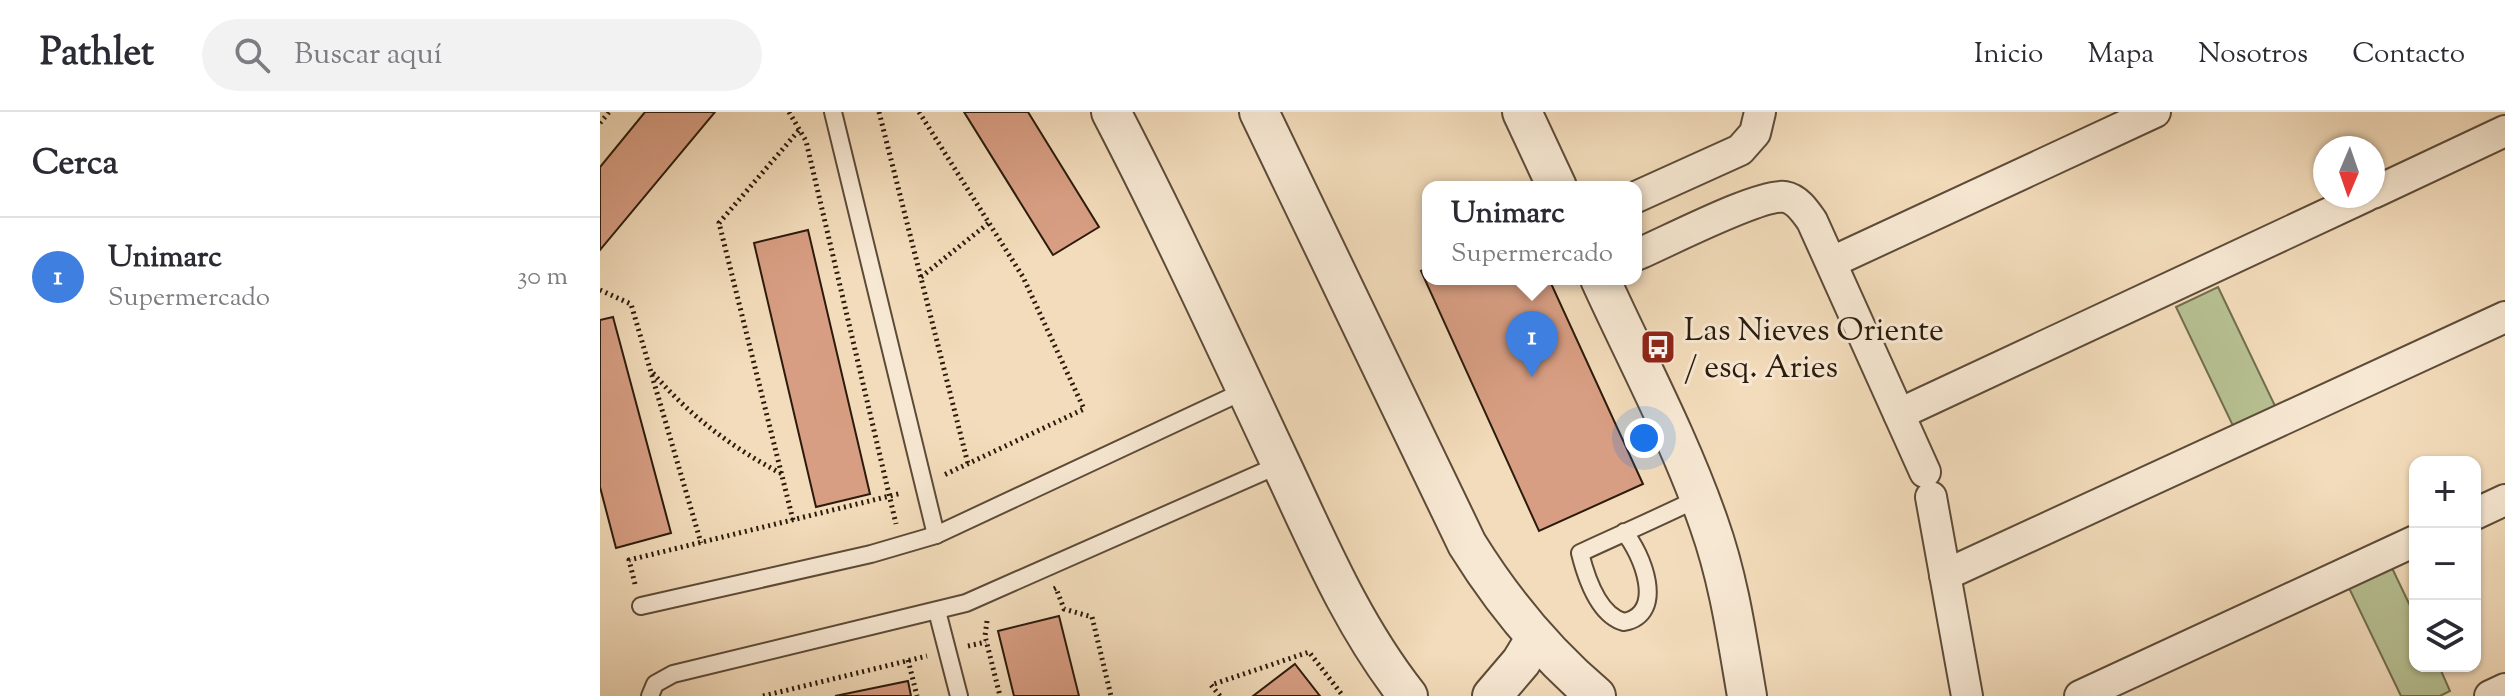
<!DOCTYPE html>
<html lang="es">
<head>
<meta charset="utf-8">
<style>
	:root { --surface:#fff; --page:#f2f2f3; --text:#2b2b33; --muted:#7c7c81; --line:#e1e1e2; --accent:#2563eb }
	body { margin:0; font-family:"Sorts Mill Goudy",serif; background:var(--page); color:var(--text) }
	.controls { position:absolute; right:24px; bottom:24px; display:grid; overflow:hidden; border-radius:16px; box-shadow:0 2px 6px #0004 }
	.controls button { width:72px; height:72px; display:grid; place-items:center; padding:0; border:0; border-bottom:2px solid var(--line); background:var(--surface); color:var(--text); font:40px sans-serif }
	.compass { position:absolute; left:1713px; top:24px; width:72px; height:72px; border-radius:50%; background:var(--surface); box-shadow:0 2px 6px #0004; rotate:182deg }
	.you { position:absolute; left:1044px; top:326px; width:28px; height:28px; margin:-20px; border:6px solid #fff; border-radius:50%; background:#1a73e8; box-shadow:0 0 0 12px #1a73e833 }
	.badge { display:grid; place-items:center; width:52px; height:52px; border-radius:50%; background:var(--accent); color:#fff; font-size:26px; font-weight:700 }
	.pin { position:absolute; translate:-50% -66px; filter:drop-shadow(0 2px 4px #0008) }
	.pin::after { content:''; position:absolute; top:42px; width:28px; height:24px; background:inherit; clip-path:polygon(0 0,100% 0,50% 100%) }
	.popup { position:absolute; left:822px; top:69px; width:220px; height:104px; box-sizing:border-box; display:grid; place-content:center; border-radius:16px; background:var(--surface); filter:drop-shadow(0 2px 6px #0005); font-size:26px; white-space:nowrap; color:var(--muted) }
	.popup b { font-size:30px; color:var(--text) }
	.popup::after { content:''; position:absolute; left:50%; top:100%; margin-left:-16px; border:16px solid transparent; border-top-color:var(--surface) }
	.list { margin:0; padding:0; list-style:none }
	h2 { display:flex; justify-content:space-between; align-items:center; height:104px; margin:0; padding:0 32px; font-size:34px }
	h2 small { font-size:26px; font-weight:400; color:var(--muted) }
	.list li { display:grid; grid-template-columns:52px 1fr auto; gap:24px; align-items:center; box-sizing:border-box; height:120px; padding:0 32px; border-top:2px solid var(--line) }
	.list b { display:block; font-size:30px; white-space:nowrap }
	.list p { margin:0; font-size:26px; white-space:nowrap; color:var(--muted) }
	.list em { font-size:26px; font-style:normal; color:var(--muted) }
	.icon { flex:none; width:44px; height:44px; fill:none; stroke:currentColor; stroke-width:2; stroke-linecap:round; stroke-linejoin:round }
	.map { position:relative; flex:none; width:1905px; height:584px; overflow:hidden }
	header { display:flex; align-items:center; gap:48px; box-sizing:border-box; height:112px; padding:0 40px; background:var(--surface); border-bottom:2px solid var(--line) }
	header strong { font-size:38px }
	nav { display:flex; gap:44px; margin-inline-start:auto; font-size:28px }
	.search { width:560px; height:72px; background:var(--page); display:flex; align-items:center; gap:20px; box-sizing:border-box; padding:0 28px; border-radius:44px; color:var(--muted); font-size:30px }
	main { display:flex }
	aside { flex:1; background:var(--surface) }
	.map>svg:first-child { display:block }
	.green { fill:#b7c193; stroke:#716e50; stroke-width:2 }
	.building { fill:#d89e83; stroke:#2b1b0c; stroke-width:2 }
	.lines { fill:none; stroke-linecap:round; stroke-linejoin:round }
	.service-casing { stroke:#5d4b38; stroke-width:20 }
	.minor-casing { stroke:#5d4b38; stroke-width:34 }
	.tertiary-casing { stroke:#5d4b38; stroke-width:42 }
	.path { stroke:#2b1b0c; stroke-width:5; stroke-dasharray:2 4; stroke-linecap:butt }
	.service { stroke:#f7e8d3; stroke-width:16 }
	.minor { stroke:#f7e8d3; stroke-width:30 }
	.tertiary { stroke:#f7e8d3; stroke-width:38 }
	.labels { text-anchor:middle; stroke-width:6; stroke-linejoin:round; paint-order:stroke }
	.poi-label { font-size:32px; fill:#2b1b0c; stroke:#f7e8d3; text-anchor:start }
</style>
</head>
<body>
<header>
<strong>Pathlet</strong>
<div class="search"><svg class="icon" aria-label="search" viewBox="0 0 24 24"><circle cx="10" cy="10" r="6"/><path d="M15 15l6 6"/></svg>Buscar aquí</div>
<nav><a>Inicio</a><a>Mapa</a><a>Nosotros</a><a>Contacto</a></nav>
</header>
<main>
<aside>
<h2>Cerca<small></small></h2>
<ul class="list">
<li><span class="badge" style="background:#3f7fe0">1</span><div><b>Unimarc</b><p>Supermercado</p></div><em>30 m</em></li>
</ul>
</aside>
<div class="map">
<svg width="1905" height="584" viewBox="0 0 1905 584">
	<rect width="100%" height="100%" fill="#f3dcbb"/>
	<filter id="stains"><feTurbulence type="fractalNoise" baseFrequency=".0025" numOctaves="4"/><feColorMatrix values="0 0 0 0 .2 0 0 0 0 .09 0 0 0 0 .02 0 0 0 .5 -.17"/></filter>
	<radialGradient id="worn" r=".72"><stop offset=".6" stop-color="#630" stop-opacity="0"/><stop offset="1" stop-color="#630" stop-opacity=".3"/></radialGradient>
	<g class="green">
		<polygon points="1618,175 1677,298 1635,318 1576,195"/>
		<polygon points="1792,456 1815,504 1815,554 1839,554 1850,579 1840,584 1801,584 1749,476"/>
	</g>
	<g class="building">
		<polygon points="45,0 115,0 0,138 0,55"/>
		<polygon points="364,0 428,0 499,115 453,143"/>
		<polygon points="208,118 270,382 216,395 154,131"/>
		<polygon points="828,155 828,167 949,167 1043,372 939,419 821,159"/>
		<polygon points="13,205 71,421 16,436 0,375 0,208"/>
		<polygon points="459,504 479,584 414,584 398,519"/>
		<polygon points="695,552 720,584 653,584"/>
		<polygon points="308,569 311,584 235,584"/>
	</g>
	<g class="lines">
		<defs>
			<g id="service">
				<polyline points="233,0 336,423"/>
				<path d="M1024,420C1042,441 1067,502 1024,510C998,503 986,465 980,441C1019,423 1060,405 1099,386"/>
				<polyline points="41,494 271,442 336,423 646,278"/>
				<polyline points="337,499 359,584"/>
				<polyline points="50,584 55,572 73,562 366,491 681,352"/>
			</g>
			<g id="minor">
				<polyline points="1773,81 1905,19"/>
				<polyline points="1036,85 1140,38 1155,21 1160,0"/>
				<path d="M1036,143C1065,131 1160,81 1185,85C1197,87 1205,99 1212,109L1325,360"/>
				<polyline points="1232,150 1555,0"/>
				<polyline points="1299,302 1766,84"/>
				<polyline points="1331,385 1367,584"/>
				<polyline points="1875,402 1905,388"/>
				<polyline points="1345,463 1905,205"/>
				<polyline points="1480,584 1815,429"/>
				<polyline points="1890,584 1905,577"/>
			</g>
			<g id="tertiary">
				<path d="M511,0C571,115 625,233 680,350C718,431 752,513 808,584"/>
				<path d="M659,0L867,432C903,490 944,540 996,584"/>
				<polyline points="922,0 957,75"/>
				<path d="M1000,167C1037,248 1080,328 1109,412C1129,468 1137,526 1147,584"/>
				<polyline points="892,584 921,550 935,527"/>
			</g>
		</defs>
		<use href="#service" class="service-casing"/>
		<use href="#minor" class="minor-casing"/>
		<use href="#tertiary" class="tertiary-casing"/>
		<g class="path">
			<polyline points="189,0 206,29 296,412"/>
			<polyline points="279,0 368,352"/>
			<polyline points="319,0 423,165 484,297 344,363"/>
			<polyline points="0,11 9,0"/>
			<polyline points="321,165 390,110"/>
			<polyline points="0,178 31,192 101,431"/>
			<path d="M53,261C90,304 131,335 182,362"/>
			<polyline points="193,408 119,111 200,17"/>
			<polyline points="35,472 29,448 302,381"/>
			<polyline points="454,477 456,476 464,497 492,505 511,584"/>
			<polyline points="387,509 385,524 400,584"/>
			<polyline points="368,534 386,530"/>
			<polyline points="308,548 317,584"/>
			<polyline points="163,584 327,544"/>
			<polyline points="620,584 611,573 709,540 743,584"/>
		</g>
		<use href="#service" class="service"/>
		<use href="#minor" class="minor"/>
		<use href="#tertiary" class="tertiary"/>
	</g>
	<defs>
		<symbol id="bus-square" viewBox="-11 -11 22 22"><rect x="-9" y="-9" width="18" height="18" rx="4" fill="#8f2418" stroke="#f7e8d3"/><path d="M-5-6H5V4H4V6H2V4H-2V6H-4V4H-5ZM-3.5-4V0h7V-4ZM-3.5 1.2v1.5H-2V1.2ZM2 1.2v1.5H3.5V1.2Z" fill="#fff"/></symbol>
	</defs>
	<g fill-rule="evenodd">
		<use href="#bus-square" x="1038" y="215" width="40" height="40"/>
	</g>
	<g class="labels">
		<g class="poi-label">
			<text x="1084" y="228">Las Nieves Oriente<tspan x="1084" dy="37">/ esq. Aries</tspan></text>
		</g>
	</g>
	<rect width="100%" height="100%" filter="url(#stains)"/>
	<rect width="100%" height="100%" fill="url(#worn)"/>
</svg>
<div class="controls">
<button>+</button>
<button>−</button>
<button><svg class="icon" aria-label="layers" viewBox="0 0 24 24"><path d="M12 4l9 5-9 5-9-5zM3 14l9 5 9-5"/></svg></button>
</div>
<svg class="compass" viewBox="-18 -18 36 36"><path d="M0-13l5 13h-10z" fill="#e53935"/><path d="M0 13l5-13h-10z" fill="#7c7c81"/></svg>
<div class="you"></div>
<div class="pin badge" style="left:932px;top:265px;background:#3f7fe0">1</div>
<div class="popup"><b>Unimarc</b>Supermercado</div>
</div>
</main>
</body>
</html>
